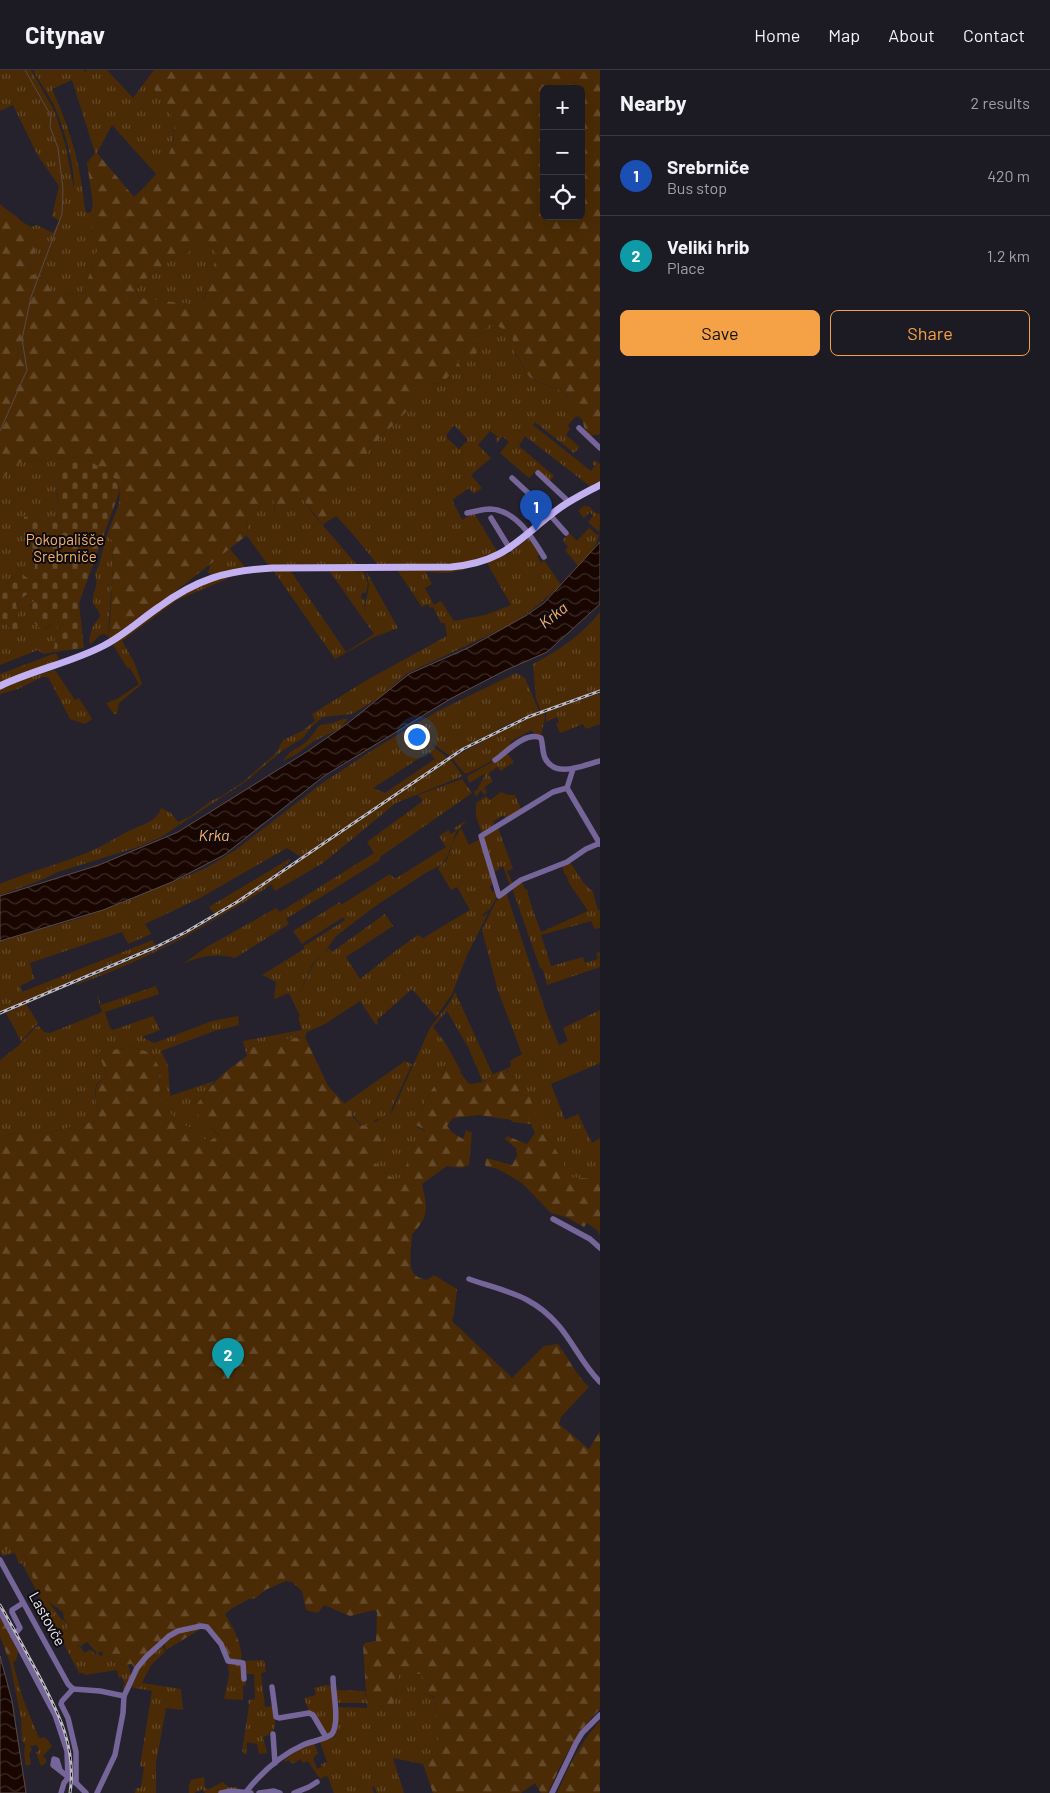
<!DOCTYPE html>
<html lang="en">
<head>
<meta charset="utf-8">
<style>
	:root { --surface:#1c1a22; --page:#25232a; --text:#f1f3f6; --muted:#a0a1a5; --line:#3a3840; --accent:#f5a246 }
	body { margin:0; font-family:Barlow,sans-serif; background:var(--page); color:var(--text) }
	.controls { position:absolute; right:15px; top:15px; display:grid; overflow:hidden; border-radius:8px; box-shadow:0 5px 20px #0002 }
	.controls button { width:45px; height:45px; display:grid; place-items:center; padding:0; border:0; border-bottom:1px solid var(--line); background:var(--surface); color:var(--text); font:25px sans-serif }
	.you { position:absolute; left:416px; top:666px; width:18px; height:18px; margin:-12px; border:4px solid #fff; border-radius:50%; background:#1a73e8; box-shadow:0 0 0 8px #1a73e833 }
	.badge { display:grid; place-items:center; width:32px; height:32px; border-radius:50%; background:var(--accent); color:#fff; font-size:16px; font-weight:700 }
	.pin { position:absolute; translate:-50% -41px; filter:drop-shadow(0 1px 2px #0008) }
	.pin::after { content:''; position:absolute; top:26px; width:18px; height:15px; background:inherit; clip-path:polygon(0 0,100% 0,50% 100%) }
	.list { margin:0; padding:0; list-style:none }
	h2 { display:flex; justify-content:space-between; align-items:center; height:65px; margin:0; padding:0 20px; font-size:21px }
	h2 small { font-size:16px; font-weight:400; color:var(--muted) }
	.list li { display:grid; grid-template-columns:32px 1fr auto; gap:15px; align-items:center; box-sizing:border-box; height:80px; padding:0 20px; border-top:1px solid var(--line) }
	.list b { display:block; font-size:19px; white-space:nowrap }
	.list p { margin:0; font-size:16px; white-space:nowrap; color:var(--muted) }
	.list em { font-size:16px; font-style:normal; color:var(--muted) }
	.actions { display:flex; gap:10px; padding:15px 20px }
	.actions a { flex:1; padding:11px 0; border:1px solid var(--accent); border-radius:8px; text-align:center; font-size:18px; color:var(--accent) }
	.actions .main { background:var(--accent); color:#111 }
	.icon { flex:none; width:28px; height:28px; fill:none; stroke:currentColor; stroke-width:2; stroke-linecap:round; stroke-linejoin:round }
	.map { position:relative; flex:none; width:600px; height:1723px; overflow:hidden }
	header { display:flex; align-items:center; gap:30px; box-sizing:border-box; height:70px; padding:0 25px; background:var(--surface); border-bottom:1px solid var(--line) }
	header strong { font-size:24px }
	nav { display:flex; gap:28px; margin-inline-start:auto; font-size:18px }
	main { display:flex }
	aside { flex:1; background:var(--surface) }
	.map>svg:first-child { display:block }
	.grass { fill:url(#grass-tufts); fill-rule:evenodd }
	.forest { fill:url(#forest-firs); fill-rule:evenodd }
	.cemetery { fill:url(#cemetery-stones) }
	.water { fill:url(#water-waves); stroke:#594b4a }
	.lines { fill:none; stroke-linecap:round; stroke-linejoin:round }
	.stream { stroke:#594b4a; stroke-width:1 }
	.minor { stroke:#756599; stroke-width:5.5 }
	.major { stroke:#c3b0f1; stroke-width:7 }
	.rail-casing { stroke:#bdbac3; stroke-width:3 }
	.rail { stroke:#0e0c11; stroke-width:1; stroke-dasharray:4; stroke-linecap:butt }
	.labels { text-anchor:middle; stroke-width:4; stroke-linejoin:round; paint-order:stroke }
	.park-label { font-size:15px; fill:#f7b168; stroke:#0e0c11 }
	.street-label { font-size:15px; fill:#efedf5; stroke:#0e0c11 }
	.water-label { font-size:16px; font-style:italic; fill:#f8b168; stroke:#0e0c11 }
</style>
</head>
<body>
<header>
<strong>Citynav</strong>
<nav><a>Home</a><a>Map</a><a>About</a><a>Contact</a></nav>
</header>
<main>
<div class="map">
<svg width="600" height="1723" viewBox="0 0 600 1723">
	<defs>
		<pattern id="grass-tufts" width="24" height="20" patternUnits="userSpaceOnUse" patternTransform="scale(1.25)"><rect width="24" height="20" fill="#4a2b05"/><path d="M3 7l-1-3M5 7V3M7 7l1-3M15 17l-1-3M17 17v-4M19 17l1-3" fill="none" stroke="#644a2a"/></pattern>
		<pattern id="forest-firs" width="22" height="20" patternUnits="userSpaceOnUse" patternTransform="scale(1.25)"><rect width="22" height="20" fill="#4a2b05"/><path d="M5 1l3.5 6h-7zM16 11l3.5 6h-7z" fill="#644a2a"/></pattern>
		<pattern id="cemetery-stones" width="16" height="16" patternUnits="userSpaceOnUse" patternTransform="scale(1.25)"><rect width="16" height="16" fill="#4a2b05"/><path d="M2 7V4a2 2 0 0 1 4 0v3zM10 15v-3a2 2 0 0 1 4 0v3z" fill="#644a2a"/></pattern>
		<pattern id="water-waves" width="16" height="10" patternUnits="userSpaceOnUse" patternTransform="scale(1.25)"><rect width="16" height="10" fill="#190600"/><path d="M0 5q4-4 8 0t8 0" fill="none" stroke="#3b2b26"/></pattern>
	</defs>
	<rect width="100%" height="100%" fill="#25222d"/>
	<g class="grass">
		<path d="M0,0H31L55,42L65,74L74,119C75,97 65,61 56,40C50,26 40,13 33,0H83L85,2L88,0H107L133,28L148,8C154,20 164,30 170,42C180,62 170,88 156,104L112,55L97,83H95L72,10L52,19C71,62 80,92 85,139L87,143L92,142L93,160L99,175L86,215L81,225L55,224L50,219L47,211L35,204L32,205C25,195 34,191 35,182C35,171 27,160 21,151L31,157L37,155L53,163L59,151L52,146L59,116L37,84L13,35L0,41Z"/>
		<polygon points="202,171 212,177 217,184 201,238 189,234 140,228 136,222 139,214 172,189 187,183"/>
		<path d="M491,251L512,266L515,284C522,290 523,300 530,307C539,315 553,316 563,322C566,325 578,343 580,348L576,346L568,355L570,359L566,365L580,377L574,383L535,352L533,355L591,401L595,396L592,394L594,390L600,394V413L591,417L525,366L519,376L554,406L550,411L537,400L529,408L500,383L509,372L502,366L497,373L495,370L498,367L490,361L478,375L491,388L471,405L482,418L474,424L469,418L452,430L462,450L474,443L498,483L462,494L378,495L351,462L336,446L325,453L324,451L327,425L352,406L367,385V381L409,339L420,322L431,314L442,313L449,306L462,298L458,293L465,281L476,280L474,270C480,266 487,257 491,251ZM454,355L468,370L459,379L447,368V364Z"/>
		<path d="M76,387C47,410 62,418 56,448L52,450H43L25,467L27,473C38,481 32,486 35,497L27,508L20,502C12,506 8,514 0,517V410L21,392Z"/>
		<path d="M270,426L274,431V442L279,443L283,440V436L302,428L314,445L357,495L269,496L247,466L248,448C257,442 261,433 270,426Z"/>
		<path d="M585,435L587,437L589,436L595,443L600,444C600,472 598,475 578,496L565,480L568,477L563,470L569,463L577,471L589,458L597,465L600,463L588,452L593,446L590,442L584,448L578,441Z"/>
		<path d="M107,465L112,470L113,496L108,566L104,564L100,565L91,574L89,571C93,557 90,559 100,547C100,539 91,535 93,528C94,519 99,514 95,504L99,495Z"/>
		<path d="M530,467L540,484L537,486L541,493L544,490L561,515L532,540L512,554L406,604L380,627L352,644L323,647L312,656L303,668L283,680L245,712L161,767L141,776L58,802L39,811L0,825V814C30,801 61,794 91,781C103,776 113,769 125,763C137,756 157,753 161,738L171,743L178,752L191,746L211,731L222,726L243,712L276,683L283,670L302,661L315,651L312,644L367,610L447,566L445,553H441L433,537L430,538L428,534L422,537L397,500L464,498V500L446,503L427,502L426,503L432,514L425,518L434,535L441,531L454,551L485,545L511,535L487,493L510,483Z"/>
		<polygon points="229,478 245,497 213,505 208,503 211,493"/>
		<polygon points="328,499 363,501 368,513 366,523 362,523 361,528 365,530 364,544 369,515 366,501 398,558 374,567 335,589 273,500 290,500 346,582 374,564"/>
		<polygon points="224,506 227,509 177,530 122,571 134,592 142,614 119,633 117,644 114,644 106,633 117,629 139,614 130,598 128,599 113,575 115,573 182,524"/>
		<polygon points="31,521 37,527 34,532 30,535 31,550 42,559 47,558 56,550 59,550 55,565 54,582 43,584 38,580 0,595 0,551 6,554 11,560 18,546 16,533"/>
		<path d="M600,542V620L541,641L536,629L533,594C558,581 583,564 600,542Z"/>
		<polygon points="56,583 59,589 55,592 0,613 0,604"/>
		<polygon points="55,600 75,630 79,628 92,649 85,654 70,649 48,607 42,607 18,619 0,624 0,620 30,607"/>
		<path d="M516,603L525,608L539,641L508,654L450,686L432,673L435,678L448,688L301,787L287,778L200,828L145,854L151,864L128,874L122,862L30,893L34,909L20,916L22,922L153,870L155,875L0,942V871L78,849L115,836L206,798L237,779L321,714L376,678L436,642ZM429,682L435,689L385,723L373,718Z"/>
		<polygon points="600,623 600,654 586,659 583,654 560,663 556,654 559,652 557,647 546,652 546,642"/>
		<path d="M544,642L545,647L541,666L534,665V663L531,660L510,672L512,676C498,688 482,697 465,704L452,688L509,657Z"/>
		<path d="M343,649H348L341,658L314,671L297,684L283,691C289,680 297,679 306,672C311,668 315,660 320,655L333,653Z"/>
		<polygon points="507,683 514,692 501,701 497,697 488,704 493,711 484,718 487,722 484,725 481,720 476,727 474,722 477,720 486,703 469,713 467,706 498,689"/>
		<path d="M450,689L463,706L396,733L323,793L275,821L271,814C255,827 236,836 219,847C174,875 126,897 76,915L75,914L168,874L210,851Z"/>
		<path d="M462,709L472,723L380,787V790L286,849L289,854L235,888C217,883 200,886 183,894L205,878L276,838L280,842L374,783L367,772L423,731L418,725Z"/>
		<polygon points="501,722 508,725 515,725 521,739 507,749 503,745 493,752 496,757 482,763 476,746 476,733 486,726 490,730"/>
		<polygon points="467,750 456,762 447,787 442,794 424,804 374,837 335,867 325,882 313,893 297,928 314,893 329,878 332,882 385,844 393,856 346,887 360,909 398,879 418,865 423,868 470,840 457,817 451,820 438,798 447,790 453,771 461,758 469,775 480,769 494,814 490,816 492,822 497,820 498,825 490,839 482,845 483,846 488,843 467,885 452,924 436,947 412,919 377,950 378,954 376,955 360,931 325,954 307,962 305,967 278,970 249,978 246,983 243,971 302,960 298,948 300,946 289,923 274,929 276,912 262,905 304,879 304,876 345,850 343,847 302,874 293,861 340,832 341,835 390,804 395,809 446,777 439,766 449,760 450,764 456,761 454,758"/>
		<polygon points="498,758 513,799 507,801 513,814 510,816 503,796 499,798 499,800 492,802 483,766"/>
		<path d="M289,789L291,790C275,808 236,831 215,844L209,837Z"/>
		<polygon points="570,792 583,812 593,822 598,840 600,840 600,858 595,859 591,851 541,865 551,896 583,887 585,893 598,889 596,883 600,882 600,897 547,915 543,899 540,898 512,818 522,811 525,820 527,819 530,832 541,862 588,841 569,813 566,804 565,805 562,796"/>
		<polygon points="506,822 547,945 559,975 568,971 563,958 600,940 600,993 551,1014 565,1050 578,1044 592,1073 600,1068 600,1109 567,1108 563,1092 551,1072 541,1061 528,1025 521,1026 515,1007 506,999 511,996 510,991 522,984 498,921 482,860 496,831"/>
		<path d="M156,916L159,924L105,942L110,958L113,960L153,946L160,960L142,967L154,973L212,951L238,946L239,955L214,961L161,981L168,995L170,1026L214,1011L194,1040L219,1066L208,1072L188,1056L180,1055L160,1031L159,997L151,983L133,977L99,982L107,1006L106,1008C102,1010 98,1011 96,1015C94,1022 97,1040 99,1047L94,1051L55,1061L41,1069C27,1065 12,1058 0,1070V990L18,976L38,955L44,962L50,963L102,942L97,926H98L101,935Z"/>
		<path d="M455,922L493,1005L483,1012L468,977L447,941L433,957L446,974L461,1001L460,1002L449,993L445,995C444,1005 435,1014 430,1023C423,1033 419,1045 417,1057L425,1061L423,1065L399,1109L396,1111L375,1093L388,1051L430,958L450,932Z"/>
		<polygon points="26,934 38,953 21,971 6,943"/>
		<polygon points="405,991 412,994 391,1040 383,1048 375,1050 370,1055 362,1056 344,1034"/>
		<path d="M6,1478H19L23,1480L35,1513L45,1519L49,1532L61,1549C71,1553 73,1567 77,1577L83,1572H86L80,1577L85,1583L90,1579L95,1584L98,1583L100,1586L103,1585L102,1581C114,1589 112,1597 128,1594L132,1608L124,1622L123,1616L125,1615L122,1607L119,1608L117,1600L85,1605L83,1603H79L22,1493L19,1494L15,1483L2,1486L0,1481Z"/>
		<polygon points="162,1573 165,1582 151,1595 142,1613 181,1619 183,1640 166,1638 156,1693 156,1723 135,1723 136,1718 141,1718 144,1697 140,1696 152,1621 130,1617 139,1598"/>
		<polygon points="264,1590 266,1602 261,1603 265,1637 276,1636 275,1656 273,1662 269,1662 269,1665 263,1667 267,1683 259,1684 257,1674 247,1672 246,1685 242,1681 249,1636 248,1630 255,1629 254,1604 247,1604 245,1595 241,1591"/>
		<polygon points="240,1592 245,1603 246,1615 243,1616 243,1630 224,1629 229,1605 234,1603"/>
		<polygon points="10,1593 13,1593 23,1629 39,1668 45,1667 52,1676 43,1686 46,1689 46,1693 41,1696 36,1682 39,1681 37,1675 30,1676 32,1680 29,1684 31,1694 26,1696 24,1683 25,1674 22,1671 21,1649"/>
		<polygon points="405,1603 421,1603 424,1623 435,1628 439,1675 438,1683 423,1694 393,1688 404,1723 377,1723 374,1716 372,1718 374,1723 334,1723 328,1707 326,1706 320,1709 308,1691 303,1693 300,1689 293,1694 289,1690 286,1692 284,1690 300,1678 314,1673 318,1683 313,1688 317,1699 322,1697 321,1694 327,1692 320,1672 336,1666 334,1665 336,1662 337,1637 367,1638 367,1636 392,1637 395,1629 399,1604"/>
		<polygon points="326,1615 332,1616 334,1658 327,1666 309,1641 304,1628 316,1625 314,1618"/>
		<polygon points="334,1620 365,1621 367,1633 336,1633"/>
		<polygon points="204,1707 205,1718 209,1719 223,1712 228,1717 238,1717 237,1719 228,1719 219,1723 205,1723 203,1719 194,1723 189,1723 189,1716 191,1710"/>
	</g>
	<g class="forest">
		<path d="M154,0H600V364L590,366L584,357L583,351C577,346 570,328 564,323C555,316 541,315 531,308C525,303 524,295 519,288C516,283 513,281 511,275L513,272L512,266L491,251C487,258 480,266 474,270L477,280L476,286H471L465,281L458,293L462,298L461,302L449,306L442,313L431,314L425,319L424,321L420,322L409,339L367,381V385L371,391L369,396L357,406H352L327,425V429L331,433L332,444L329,446L324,447L325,453L323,455L302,428L283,436V440L274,451L272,449C275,440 277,433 269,427C261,433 257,442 248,448L247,465L185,514L110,569L108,567L110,553L113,496L112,470L107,465L119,434L120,420L114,408L88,390L76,387L21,392L0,410V134C6,140 15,144 21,151C27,157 36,174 35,183C33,192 25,195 32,205L35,204L47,211L50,219L55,224L81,225L86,215L99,175L93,160L91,141L93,134L87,93L95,83H97L134,127C156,107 187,73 169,41C162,30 154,20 148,8ZM544,19H581V146H544ZM202,171L212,177L217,184L208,215L203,216L202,221L206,223L201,238L189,234L140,228L136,222L139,214L172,189L187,183Z"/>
		<path d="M305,967L328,1016L349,1038L353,1047L361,1056C372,1055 383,1048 391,1040L392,1041L375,1093L396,1111L399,1109L425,1060L416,1055C419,1045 423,1035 428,1026C434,1015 444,1006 445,995L449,992L460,1002L469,1014L484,1012L493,1004L506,999L508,1002H511L515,1007L521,1026L528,1025L530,1027L541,1061L551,1072L563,1092L567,1107L600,1109V1165L597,1160L587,1153L584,1157L566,1147L551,1143L522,1113L498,1099L485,1096L486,1088L512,1095L517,1086L516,1078L505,1069L507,1066L527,1074L535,1063L531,1054L512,1052L511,1050L479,1045L453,1048L447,1056L453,1063L463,1069L466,1060L472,1063L469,1095L461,1098L447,1096L422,1114C427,1137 430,1146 412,1164C412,1173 407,1199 415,1205C418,1208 423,1209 427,1210L434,1205L457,1219L454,1244L452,1251L512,1308L544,1276L558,1274C569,1289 576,1305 589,1317L561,1347L559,1354L589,1379L600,1361V1639C575,1663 562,1692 548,1723H541L535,1713L521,1723H433L423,1694L438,1683C440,1671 437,1661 436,1649C436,1642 436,1635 435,1627L424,1623L421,1604H399L395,1629L392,1637L367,1636L363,1576L365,1573L376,1571L377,1542L374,1540L350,1546L324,1535L318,1543L306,1540L302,1521L292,1512L286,1511L265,1520L256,1528L249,1529L231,1539L225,1544C234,1559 255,1595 229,1605C228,1587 223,1563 204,1557L166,1580L164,1572L175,1563L200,1557L199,1554C192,1556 183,1558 176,1561C161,1566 148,1584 138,1596L133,1597L132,1594C110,1597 117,1591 102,1581L97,1583L87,1572H83L76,1577H75L66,1559L69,1555L64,1549L63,1542L49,1532L45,1519L35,1513L23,1480C16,1476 7,1478 0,1481V1070C13,1058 27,1065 41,1069L55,1061L94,1051L99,1047C97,1040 93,1017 99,1012C101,1010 104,1010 106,1008L107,1006L98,982L133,977L151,983L159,997L160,1031L180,1055L188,1056L208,1072L219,1065L193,1040C210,1015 222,1003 247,986L246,983L249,978L278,970Z"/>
		<polygon points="0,1544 18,1582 16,1590 13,1593 10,1593 0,1566"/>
		<path d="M600,1651V1723H557C569,1697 580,1672 600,1651Z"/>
	</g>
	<path class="cemetery" d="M76,387L88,390L106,401L114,408L120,420L79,533L84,578L54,582L55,565L59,550H56L46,558L42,560L31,550L28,541L36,527L31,521L16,533L18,546L16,550L19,556L17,561L11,560L6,554L0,551V517C8,514 12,506 20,502L27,508L35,497C33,486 38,481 27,473L23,461L24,447L35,445C42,449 49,452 56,448C63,418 47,410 76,387Z"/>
	<g class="water">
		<polygon points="600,472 600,534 547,582 504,601 450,629 324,706 224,785 172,812 103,840 0,871 0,826 99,795 178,762 308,681 348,653 409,604 470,577 527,545 544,533"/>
		<polygon points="0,1586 12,1631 26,1723 0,1723"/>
	</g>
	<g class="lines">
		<polyline class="stream" points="0,361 27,300 22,269 31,227 62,144 63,119 58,78 50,57 51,46 25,0"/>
		<g class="minor">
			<polyline points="579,358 600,378"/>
			<polyline points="538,403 569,432"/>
			<polyline points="512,408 551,444"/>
			<path d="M467,443C474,442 483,439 490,439C516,440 532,467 544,487"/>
			<polyline points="550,445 566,463"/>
			<polyline points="491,448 510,479"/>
			<path d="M495,690C507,682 525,661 541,668C543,674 542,681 545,688C555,709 584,695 600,691"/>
			<polyline points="573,699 567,718 600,774"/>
			<polyline points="567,718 553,722 481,766 499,826 521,810 567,792 586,779 600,773"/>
			<polyline points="553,1149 590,1169 600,1178"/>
			<path d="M469,1209C505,1222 532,1224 559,1256C574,1274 583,1295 600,1312"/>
			<polyline points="0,1490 68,1614 73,1619"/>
			<polyline points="0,1541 55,1645 67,1681 68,1708"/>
			<polyline points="13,1566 20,1558 12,1542 12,1540 23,1533"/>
			<polyline points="272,1617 276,1647 279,1648 309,1643 313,1645 326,1667"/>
			<polyline points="273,1664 275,1693"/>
			<polyline points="60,1700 57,1690 54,1689 53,1695 76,1713 86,1723"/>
			<polyline points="76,1713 76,1682 68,1648 61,1634 62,1631 73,1619 100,1621 124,1626"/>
			<path d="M246,1722C261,1703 281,1685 303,1675C312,1671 324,1670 332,1664C340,1652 333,1623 333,1608"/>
			<polyline points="61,1723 64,1713 68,1708"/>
			<polyline points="97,1723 115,1685 123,1643 124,1626 137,1598 146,1587 169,1566 178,1561 201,1556 207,1557 221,1574 228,1591 243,1593 244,1609"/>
			<polyline points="221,1723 231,1721 251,1723"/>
			<polyline points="259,1723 274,1721 280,1723"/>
			<polyline points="294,1723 309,1717 317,1712"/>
			<polyline points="552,1723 576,1673 582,1663 600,1645"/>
		</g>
		<path class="major" d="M0,616C33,600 70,593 103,576C123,566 140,550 159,537C197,509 225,501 272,498L451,497C505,492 517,470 557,440C570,430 585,423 600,415"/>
		<defs>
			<g id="rail">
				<polyline points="0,943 156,877 186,862 237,832 463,679 528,647 600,621"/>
				<path d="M0,1535C13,1557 25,1580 37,1602C58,1642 77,1677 70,1723"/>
			</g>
		</defs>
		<use href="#rail" class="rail-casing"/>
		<use href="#rail" class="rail"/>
	</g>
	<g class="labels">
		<g class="park-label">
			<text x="65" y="475">Pokopališče<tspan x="65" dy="17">Srebrniče</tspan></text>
		</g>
		<g class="street-label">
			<text transform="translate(47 1549) rotate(61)" y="5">Lastovče</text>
		</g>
		<g class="water-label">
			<text transform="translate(553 545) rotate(-38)" y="6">Krka</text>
			<text x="214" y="771">Krka</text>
		</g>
	</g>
</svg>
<div class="controls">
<button>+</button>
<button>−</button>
<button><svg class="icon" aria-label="locate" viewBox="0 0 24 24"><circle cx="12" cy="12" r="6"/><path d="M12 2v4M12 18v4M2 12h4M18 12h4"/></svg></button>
</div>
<div class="you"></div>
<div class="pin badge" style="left:536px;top:461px;background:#1a4fb4">1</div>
<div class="pin badge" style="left:228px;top:1309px;background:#0f9aa8">2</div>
</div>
<aside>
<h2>Nearby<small>2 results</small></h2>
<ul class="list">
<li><span class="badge" style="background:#1a4fb4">1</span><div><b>Srebrniče</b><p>Bus stop</p></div><em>420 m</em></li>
<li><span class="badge" style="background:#0f9aa8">2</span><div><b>Veliki hrib</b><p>Place</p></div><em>1.2 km</em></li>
</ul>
<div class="actions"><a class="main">Save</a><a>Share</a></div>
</aside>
</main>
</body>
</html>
